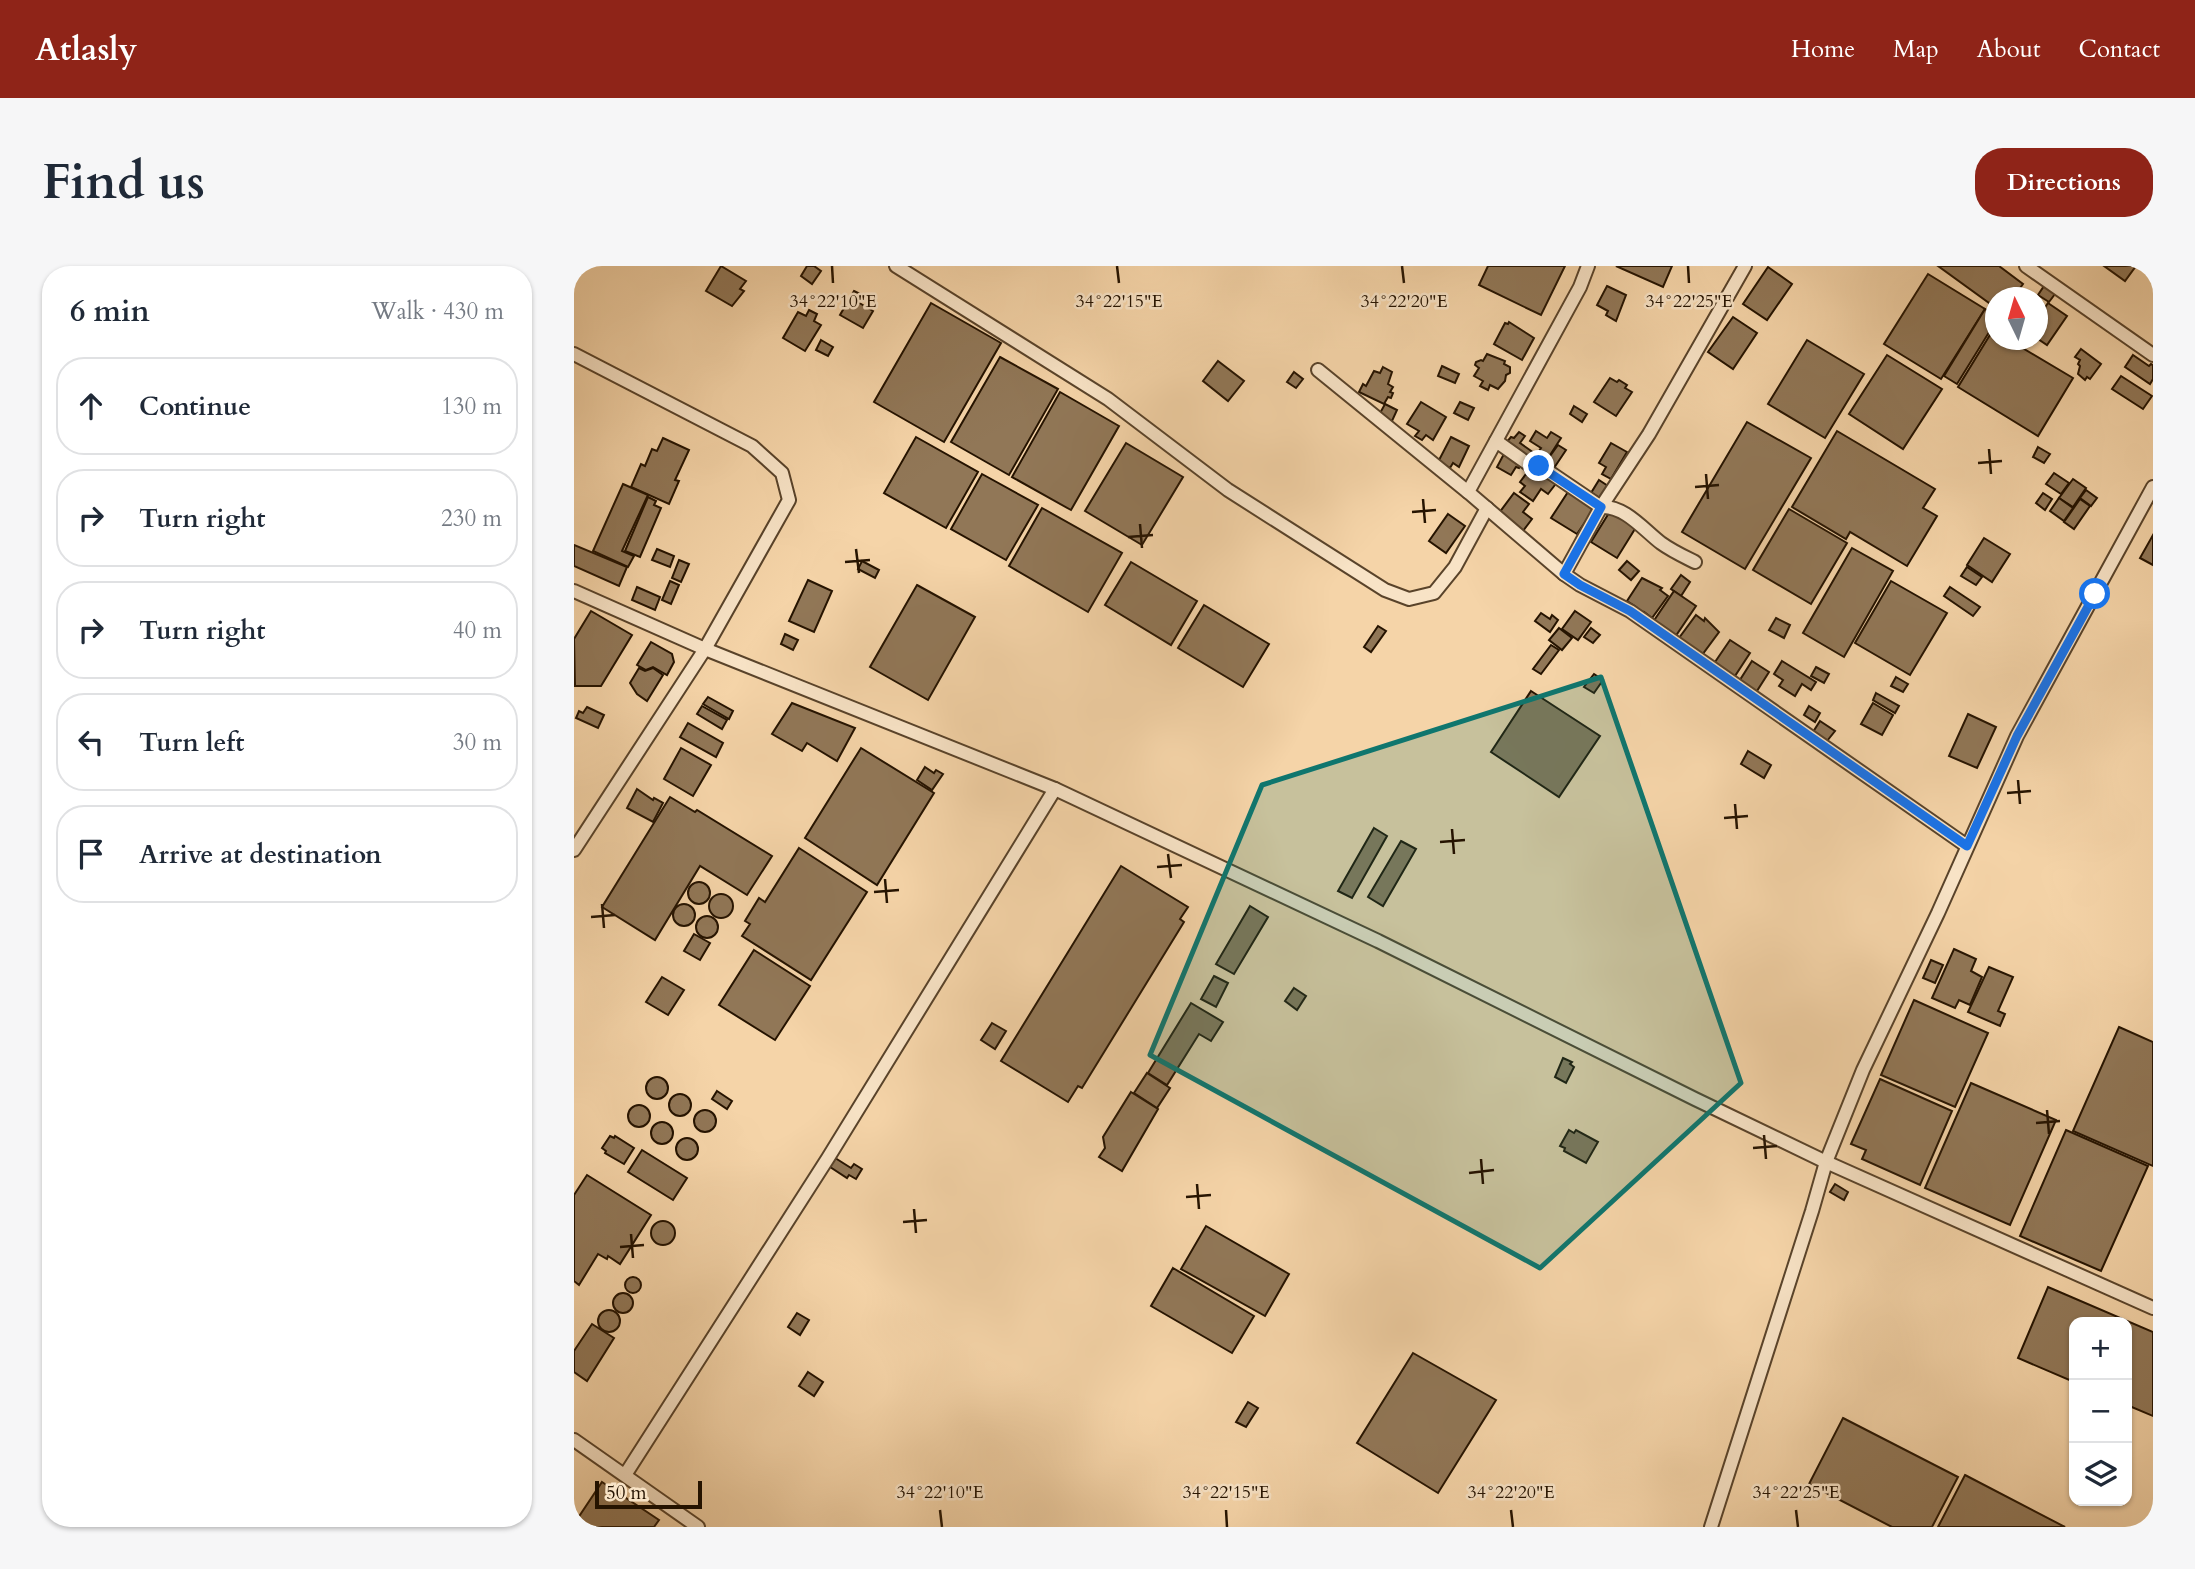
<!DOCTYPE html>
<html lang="en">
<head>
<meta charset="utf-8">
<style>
	:root { --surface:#fff; --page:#f6f6f7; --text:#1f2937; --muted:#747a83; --line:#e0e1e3; --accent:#8f2418 }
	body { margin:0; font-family:Cardo,serif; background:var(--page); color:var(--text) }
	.controls { position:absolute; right:21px; bottom:21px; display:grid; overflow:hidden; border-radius:14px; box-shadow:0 2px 5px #0004 }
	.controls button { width:63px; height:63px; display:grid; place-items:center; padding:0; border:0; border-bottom:2px solid var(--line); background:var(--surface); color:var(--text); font:35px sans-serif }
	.compass { position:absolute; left:1411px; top:21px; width:63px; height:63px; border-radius:50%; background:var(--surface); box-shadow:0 2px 5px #0004; rotate:355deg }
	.scale { position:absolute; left:21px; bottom:18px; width:107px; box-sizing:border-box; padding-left:7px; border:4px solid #251300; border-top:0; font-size:19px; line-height:24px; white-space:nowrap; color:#251300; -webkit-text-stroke:5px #f8e3c6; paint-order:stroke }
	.stop { position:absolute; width:21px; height:21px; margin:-16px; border:5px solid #1a73e8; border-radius:50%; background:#fff }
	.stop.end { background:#1a73e8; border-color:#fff; box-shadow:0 2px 7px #0008 }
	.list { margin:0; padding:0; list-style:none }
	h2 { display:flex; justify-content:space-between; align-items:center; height:91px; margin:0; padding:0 28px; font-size:30px }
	h2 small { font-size:23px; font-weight:400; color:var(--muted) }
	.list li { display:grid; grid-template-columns:46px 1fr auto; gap:21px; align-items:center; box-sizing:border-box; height:98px; margin:0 14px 14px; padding:0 14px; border:2px solid var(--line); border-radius:28px }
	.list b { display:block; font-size:26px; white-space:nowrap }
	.list em { font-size:23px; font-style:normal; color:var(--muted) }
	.icon { flex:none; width:38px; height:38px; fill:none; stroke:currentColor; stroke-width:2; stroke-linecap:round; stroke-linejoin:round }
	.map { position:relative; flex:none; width:1579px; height:1261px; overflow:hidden; border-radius:28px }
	header { display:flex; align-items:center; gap:42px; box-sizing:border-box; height:98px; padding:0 35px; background:var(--accent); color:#fff }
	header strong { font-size:33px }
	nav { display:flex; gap:38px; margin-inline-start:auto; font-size:24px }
	.intro { display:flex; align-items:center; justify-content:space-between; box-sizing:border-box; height:168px; padding:0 42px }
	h1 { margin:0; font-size:49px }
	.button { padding:18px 32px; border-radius:28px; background:var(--accent); color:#fff; font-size:24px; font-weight:700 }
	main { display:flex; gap:42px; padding:0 42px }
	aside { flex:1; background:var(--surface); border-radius:28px; box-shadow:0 2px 5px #0004 }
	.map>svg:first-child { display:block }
	.building { fill:#917757; stroke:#251300; stroke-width:2 }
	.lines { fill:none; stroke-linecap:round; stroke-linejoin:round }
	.street-casing { stroke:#59432a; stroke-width:16 }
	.street { stroke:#f8e3c6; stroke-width:12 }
	.route { stroke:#1a73e8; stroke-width:9 }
	.marked { fill:#0f766e; fill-opacity:0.2; stroke:#0f766e; stroke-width:5; stroke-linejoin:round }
	.ticks { fill:none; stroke:#251300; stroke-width:2.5 }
	.ticks-label { font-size:18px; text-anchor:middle; fill:#251300; stroke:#f8e3c6; stroke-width:5; stroke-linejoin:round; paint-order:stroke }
</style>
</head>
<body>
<header>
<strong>Atlasly</strong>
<nav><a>Home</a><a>Map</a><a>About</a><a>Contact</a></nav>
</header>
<div class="intro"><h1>Find us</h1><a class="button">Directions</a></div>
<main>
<aside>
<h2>6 min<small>Walk · 430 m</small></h2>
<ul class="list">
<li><svg class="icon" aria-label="ahead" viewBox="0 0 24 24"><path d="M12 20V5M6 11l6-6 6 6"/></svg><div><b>Continue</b></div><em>130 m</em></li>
<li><svg class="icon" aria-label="right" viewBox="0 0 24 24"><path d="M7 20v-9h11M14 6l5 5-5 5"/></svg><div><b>Turn right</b></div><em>230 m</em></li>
<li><svg class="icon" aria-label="right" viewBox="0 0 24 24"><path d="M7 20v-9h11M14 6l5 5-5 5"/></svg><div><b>Turn right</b></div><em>40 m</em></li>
<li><svg class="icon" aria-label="left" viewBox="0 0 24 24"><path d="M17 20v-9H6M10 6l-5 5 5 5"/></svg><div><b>Turn left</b></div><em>30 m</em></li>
<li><svg class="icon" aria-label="arrive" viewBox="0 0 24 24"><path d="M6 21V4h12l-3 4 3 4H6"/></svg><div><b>Arrive at destination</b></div></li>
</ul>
</aside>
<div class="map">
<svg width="1579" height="1261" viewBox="0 0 1579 1261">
	<rect width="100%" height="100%" fill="#f5d4a8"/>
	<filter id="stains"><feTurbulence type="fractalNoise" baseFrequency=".00286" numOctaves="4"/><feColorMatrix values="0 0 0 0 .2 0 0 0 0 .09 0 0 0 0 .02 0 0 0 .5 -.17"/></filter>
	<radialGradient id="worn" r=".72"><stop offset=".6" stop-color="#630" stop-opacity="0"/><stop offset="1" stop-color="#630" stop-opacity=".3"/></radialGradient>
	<g class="building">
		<polygon points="147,0 172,15 166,23 170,25 158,40 132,25"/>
		<polygon points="233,0 240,0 247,5 238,18 227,10"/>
		<polygon points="914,0 991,0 967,49 905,19"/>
		<polygon points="1042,0 1098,0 1089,21"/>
		<polygon points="1364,0 1425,0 1449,18 1439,32 1422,32 1422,42"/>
		<polygon points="1530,0 1562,0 1551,15"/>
		<polygon points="1194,1 1218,18 1193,54 1169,38"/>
		<polygon points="1354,8 1411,43 1367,113 1310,78"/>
		<polygon points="1033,20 1052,29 1042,55 1032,49 1034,45 1023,39"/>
		<polygon points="1470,20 1481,28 1475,36 1464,29"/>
		<polygon points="280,25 286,28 282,35 299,45 289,62 266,49"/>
		<polygon points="357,37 427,77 370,176 300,136"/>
		<polygon points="1474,37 1493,50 1473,79 1464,73 1464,52"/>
		<polygon points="1411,43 1422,50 1422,55 1383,118 1370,110"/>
		<polygon points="235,44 243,48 240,55 247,59 231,85 209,72 224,46 232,50"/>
		<polygon points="1159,51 1183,67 1159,103 1134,86"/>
		<polygon points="935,56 960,72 948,94 920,78 931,57 934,58"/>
		<polygon points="1419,64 1422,65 1422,74 1435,74 1499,112 1464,170 1384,121"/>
		<polygon points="247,74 259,81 254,90 242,84"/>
		<polygon points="1233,74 1290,108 1251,172 1194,138"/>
		<polygon points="1507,83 1527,98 1516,113 1513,111 1511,114 1504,108 1506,100 1504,98 1506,94 1501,91"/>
		<polygon points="913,88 931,95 930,98 936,101 936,107 932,109 931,115 924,123 916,119 914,124 906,120 909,115 900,110 905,102 901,99 902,96 907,94 909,95"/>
		<polygon points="1313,89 1368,123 1329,183 1275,148"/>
		<polygon points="1559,89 1575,100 1577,98 1579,99 1579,113 1576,118 1551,101"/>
		<polygon points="426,91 484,123 435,209 377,176"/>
		<polygon points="644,95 670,115 654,135 629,115"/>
		<polygon points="868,100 885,108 881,117 864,110"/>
		<polygon points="809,101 818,106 814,118 819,121 816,126 819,127 817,132 814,131 810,138 785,126 789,118 792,120 800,105 806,107"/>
		<polygon points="720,106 729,113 722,122 713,116"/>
		<polygon points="1547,110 1578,130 1569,143 1538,123"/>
		<polygon points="1036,112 1043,116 1045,114 1053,119 1051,122 1058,126 1042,150 1020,136"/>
		<polygon points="486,126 545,160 497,244 438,211"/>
		<polygon points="847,136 872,151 859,174 852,169 848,174 841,170 845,165 833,158"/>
		<polygon points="886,136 900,142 894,154 880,147"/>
		<polygon points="811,138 823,144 818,155 805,149"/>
		<polygon points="1000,140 1013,148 1008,156 996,148"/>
		<polygon points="1173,156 1237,192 1171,303 1108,266"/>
		<polygon points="962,165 973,172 977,166 987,172 971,197 961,191 967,182 956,175"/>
		<polygon points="1263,165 1361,223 1349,242 1363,250 1333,300 1276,266 1272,273 1218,241"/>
		<polygon points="945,166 951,170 946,177 960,187 955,195 931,178 937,171 940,172"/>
		<polygon points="342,171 404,206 372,262 310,227"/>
		<polygon points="877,171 895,180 885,201 879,197 876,202 864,196"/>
		<polygon points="89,172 115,184 101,214 105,215 95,238 57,221 67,198 71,200 78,183 83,185"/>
		<polygon points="552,177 609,211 568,279 511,245"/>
		<polygon points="1037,177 1053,186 1037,213 1028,208 1032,201 1025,197"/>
		<polygon points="984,179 992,184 980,202 971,197"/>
		<polygon points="1464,181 1476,188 1470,197 1459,191"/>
		<polygon points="931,186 948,196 945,202 942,201 937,209 923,201"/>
		<polygon points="967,202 984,215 974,228 967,223 959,235 946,226 951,220 946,216 952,208 959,213"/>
		<polygon points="1480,207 1495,217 1487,228 1472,218"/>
		<polygon points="408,208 464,239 432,294 377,263"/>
		<polygon points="1499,213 1512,222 1499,241 1485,232"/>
		<polygon points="1025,214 1034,220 1026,232 1017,227"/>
		<polygon points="49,218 74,229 48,285 60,290 54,301 19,285"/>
		<polygon points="1512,224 1523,232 1517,240 1506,232"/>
		<polygon points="994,226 1020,243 1003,268 977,252"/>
		<polygon points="940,227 955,238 949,246 958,253 949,265 925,247"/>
		<polygon points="1469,227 1478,233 1471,244 1462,237"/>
		<polygon points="74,231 82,235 80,239 87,242 66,291 51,285"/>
		<polygon points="1485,232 1499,242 1490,255 1476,245"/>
		<polygon points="1506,233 1516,240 1500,263 1490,256"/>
		<polygon points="468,242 548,287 514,346 435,300"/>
		<polygon points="1038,242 1064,258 1043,292 1017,276"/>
		<polygon points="1215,243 1273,277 1237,338 1179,304"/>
		<polygon points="874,248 891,260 872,287 855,275"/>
		<polygon points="1579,269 1579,299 1566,292"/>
		<polygon points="1410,272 1436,288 1418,316 1393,299"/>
		<polygon points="0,279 53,301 45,320 0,300"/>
		<polygon points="1278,282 1319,305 1270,391 1229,367"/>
		<polygon points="83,283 100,290 96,301 78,294"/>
		<polygon points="105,294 115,298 107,316 98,312"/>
		<polygon points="288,295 305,304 301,312 284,303"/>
		<polygon points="1053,295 1065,305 1057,314 1045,304"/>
		<polygon points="557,296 623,335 597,379 531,339"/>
		<polygon points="1393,301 1408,311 1402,319 1387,310"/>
		<polygon points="1107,309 1116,316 1107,330 1097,323"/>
		<polygon points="1068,312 1088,322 1086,324 1094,330 1078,352 1070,346 1068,349 1060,344 1062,341 1053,335"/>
		<polygon points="234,314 258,325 240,366 215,355"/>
		<polygon points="96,315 105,319 97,338 88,334"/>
		<polygon points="1317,315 1373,347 1336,409 1281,377"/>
		<polygon points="343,319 401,351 354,434 296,401"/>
		<polygon points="63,321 86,331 81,344 58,334"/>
		<polygon points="1376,321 1406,341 1399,350 1370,330"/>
		<polygon points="1100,325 1122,340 1101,371 1079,356"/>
		<polygon points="630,339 695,378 669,421 604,382"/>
		<polygon points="17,345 58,369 27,420 1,420 0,373"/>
		<polygon points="1001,345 1017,356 1004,374 988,363"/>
		<polygon points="967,347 976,353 978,349 984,354 976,366 961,355"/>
		<polygon points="1122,349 1130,355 1131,352 1145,366 1128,389 1105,372"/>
		<polygon points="1202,352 1216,359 1210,372 1195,364"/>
		<polygon points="804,360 812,365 797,386 790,381"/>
		<polygon points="985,362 998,372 988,384 975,374"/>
		<polygon points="1017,362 1026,369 1019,377 1010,371"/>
		<polygon points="211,368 224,374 219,384 207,378"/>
		<polygon points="1156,374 1176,387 1159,413 1139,399"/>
		<polygon points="77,376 98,388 100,396 93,409 79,401 72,404 63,399"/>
		<polygon points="977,379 985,384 967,408 959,403"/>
		<polygon points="1178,395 1195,406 1181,428 1164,417"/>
		<polygon points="1208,395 1242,416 1237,424 1228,418 1221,430 1205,420 1209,414 1200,408"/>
		<polygon points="1242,401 1255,408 1250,417 1237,410"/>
		<polygon points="65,402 71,405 79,402 89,409 73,435 63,428 56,417"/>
		<polygon points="1020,408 1029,414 1020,427 1010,421"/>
		<polygon points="1322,411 1334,418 1329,426 1317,420"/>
		<polygon points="957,425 1026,470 985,531 917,486"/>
		<polygon points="1302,427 1325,440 1321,447 1299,434"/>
		<polygon points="134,431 159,445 155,453 129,438"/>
		<polygon points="218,437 281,462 263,495 233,477 228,485 198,468"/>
		<polygon points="1299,437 1319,449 1308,469 1287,458"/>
		<polygon points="128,440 153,454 148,463 123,448"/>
		<polygon points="1235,440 1246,447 1241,456 1230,449"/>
		<polygon points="13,441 30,449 24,462 2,452 5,445 9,447"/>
		<polygon points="1394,448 1422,461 1403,502 1375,490"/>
		<polygon points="1246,455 1261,465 1253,475 1239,466"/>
		<polygon points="114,457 149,477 142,491 106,471"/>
		<polygon points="107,482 137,499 119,530 90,513"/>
		<polygon points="287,482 360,527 303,619 231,572"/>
		<polygon points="1174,485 1197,499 1190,512 1167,498"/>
		<polygon points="351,501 360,507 362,504 369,508 358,524 343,514"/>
		<polygon points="63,523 79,534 80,532 89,537 79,556 53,542"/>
		<polygon points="96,531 121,546 123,544 198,590 173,629 126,600 81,674 28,641"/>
		<polygon points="800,562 813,570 778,632 764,625"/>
		<polygon points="827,575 842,583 809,640 794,631"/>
		<polygon points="225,582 293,626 237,714 168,670 176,658 171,655 185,632 191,636"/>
		<polygon points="547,600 614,641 606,653 610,656 508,822 504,820 494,836 427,795"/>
		<circle cx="125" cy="627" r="11"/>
		<circle cx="147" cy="640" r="12"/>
		<circle cx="110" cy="649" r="11"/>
		<polygon points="676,640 694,651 660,708 642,698"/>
		<circle cx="133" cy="661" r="11"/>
		<polygon points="120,668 136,677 126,694 110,685"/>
		<polygon points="1380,683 1402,693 1397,705 1408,711 1396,739 1385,734 1381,742 1358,732"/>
		<polygon points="180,684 236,720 201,774 145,739"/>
		<polygon points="1357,694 1369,699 1361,717 1349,712"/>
		<polygon points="1415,701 1439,711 1424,745 1431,748 1426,760 1394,746"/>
		<polygon points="640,710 654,717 642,741 627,733"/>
		<polygon points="88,711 110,724 94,749 72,736"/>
		<polygon points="720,722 732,730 723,744 711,735"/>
		<polygon points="1340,734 1414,767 1381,841 1307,809"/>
		<polygon points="617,737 649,756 637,775 625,768 593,819 574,807"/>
		<polygon points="418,757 432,765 421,783 407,774"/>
		<polygon points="1545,761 1579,776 1579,900 1499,865"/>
		<polygon points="989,792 998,796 996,798 1000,801 992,817 981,811"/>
		<polygon points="573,807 596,822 583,842 560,827"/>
		<circle cx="83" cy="822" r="11"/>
		<polygon points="1306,813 1378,845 1346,919 1288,893 1292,884 1277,878"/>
		<polygon points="1397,817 1482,854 1436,959 1351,922"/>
		<polygon points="143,825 158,835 153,843 138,833"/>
		<polygon points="557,826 584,843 548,905 525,891 531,882 529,871"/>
		<circle cx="106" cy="839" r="11"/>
		<circle cx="65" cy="850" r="11"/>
		<circle cx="131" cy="855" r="11"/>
		<circle cx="88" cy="867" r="11"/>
		<polygon points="995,864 1000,867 1002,864 1024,876 1012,897 990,885 991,882 986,880"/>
		<polygon points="1492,864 1574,900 1527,1005 1446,970"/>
		<polygon points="36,870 40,872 41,870 60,882 50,898 31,887 32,885 28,882"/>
		<circle cx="113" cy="883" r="11"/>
		<polygon points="68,884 113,912 99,934 54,906"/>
		<polygon points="258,890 277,902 280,898 288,903 282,913 275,909 273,912 253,899"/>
		<polygon points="13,909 77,949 46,998 34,990 33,993 24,988 5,1019 0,1015 0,929"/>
		<polygon points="1261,918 1274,926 1270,934 1256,926"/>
		<circle cx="89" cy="967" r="12"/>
		<polygon points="632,960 715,1008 691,1050 607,1003"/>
		<polygon points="599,1002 680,1050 658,1087 577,1040"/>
		<circle cx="59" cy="1019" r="8"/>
		<polygon points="1474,1021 1579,1066 1579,1150 1553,1139 1553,1056 1500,1056 1500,1116 1444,1092"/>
		<circle cx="49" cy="1037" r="10"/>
		<circle cx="35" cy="1055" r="11"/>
		<polygon points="223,1047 235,1054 226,1069 214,1061"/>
		<polygon points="18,1058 40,1072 13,1115 0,1106 0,1085"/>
		<polygon points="839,1087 922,1134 864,1227 783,1177"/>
		<polygon points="234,1106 249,1116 240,1130 225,1120"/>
		<polygon points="674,1136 684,1142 672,1161 662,1156"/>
		<polygon points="1269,1152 1384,1211 1358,1261 1318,1261 1235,1218"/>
		<polygon points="1391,1209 1491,1261 1364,1261"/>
		<polygon points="28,1216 85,1254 80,1261 11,1261 2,1255"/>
	</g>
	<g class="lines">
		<defs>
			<g id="street">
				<polyline points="322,0 534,133 654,224 811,324 835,333 860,327 881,301 913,242"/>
				<polyline points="1014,0 1006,21 894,226 990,308 1006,319 1056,345 1393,580"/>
				<polyline points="1452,0 1579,89"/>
				<polyline points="0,88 178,180 208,207 215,234 131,383 0,584"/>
				<polyline points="744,104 894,226"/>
				<path d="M922,175L957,200L965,199L1027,241C1050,239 1070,264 1087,277C1098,285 1109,290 1121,296"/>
				<polyline points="990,308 1027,241 1075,168 1171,0"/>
				<polyline points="0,325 131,383 481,523 804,675 1121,833 1252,896 1579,1042"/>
				<polyline points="0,1174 124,1261"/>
				<polyline points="51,1209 254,892 481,523"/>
				<polyline points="1137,1261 1238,945 1252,896 1289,804 1364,647 1443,470 1579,221"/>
			</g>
		</defs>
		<use href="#street" class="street-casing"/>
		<use href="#street" class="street"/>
	</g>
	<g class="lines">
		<polyline class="route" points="965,200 1027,241 990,308 1006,319 1056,345 1393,580 1443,470 1521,328"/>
	</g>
	<path class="marked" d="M1027,411L1167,817L966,1002L576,789L688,519Z"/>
	<path class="ticks" d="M258,0L259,17M543,0L545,17M828,0L830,17M1114,0L1115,17M1415,183L1417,208M1404,197L1428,195M1132,208L1134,233M1121,221L1145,219M849,233L851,257M838,246L862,244M566,258L568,282M554,271L579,269M282,283L285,307M271,296L296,294M1444,514L1446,538M1433,527L1457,525M1161,538L1163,563M1150,552L1174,550M878,563L880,588M866,576L891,574M594,588L597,612M583,601L608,599M311,613L313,637M300,626L325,624M28,638L30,662M17,651L41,649M1473,844L1475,868M1462,857L1486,855M1190,869L1192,893M1179,882L1203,880M907,893L909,918M895,907L920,904M623,918L625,943M612,931L637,929M340,943L342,967M329,956L353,954M57,968L59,992M46,981L70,979M366,1244L368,1261M652,1244L653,1261M937,1244L939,1261M1222,1244L1224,1261"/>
	<g class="ticks-label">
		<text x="259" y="41">34°22'10"E</text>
		<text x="545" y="41">34°22'15"E</text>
		<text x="830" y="41">34°22'20"E</text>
		<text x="1115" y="41">34°22'25"E</text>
		<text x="366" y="1232">34°22'10"E</text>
		<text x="652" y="1232">34°22'15"E</text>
		<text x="937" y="1232">34°22'20"E</text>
		<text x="1222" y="1232">34°22'25"E</text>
	</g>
	<rect width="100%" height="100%" filter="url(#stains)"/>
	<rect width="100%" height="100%" fill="url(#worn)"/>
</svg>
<div class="controls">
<button>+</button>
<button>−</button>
<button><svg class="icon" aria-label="layers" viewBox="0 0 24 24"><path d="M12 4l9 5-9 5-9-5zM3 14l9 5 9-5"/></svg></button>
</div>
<svg class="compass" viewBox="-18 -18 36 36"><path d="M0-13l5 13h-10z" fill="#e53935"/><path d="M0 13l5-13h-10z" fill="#747a83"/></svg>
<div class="scale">50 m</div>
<div class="stop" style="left:1521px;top:328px"></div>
<div class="stop end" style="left:965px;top:200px"></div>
</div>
</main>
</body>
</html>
